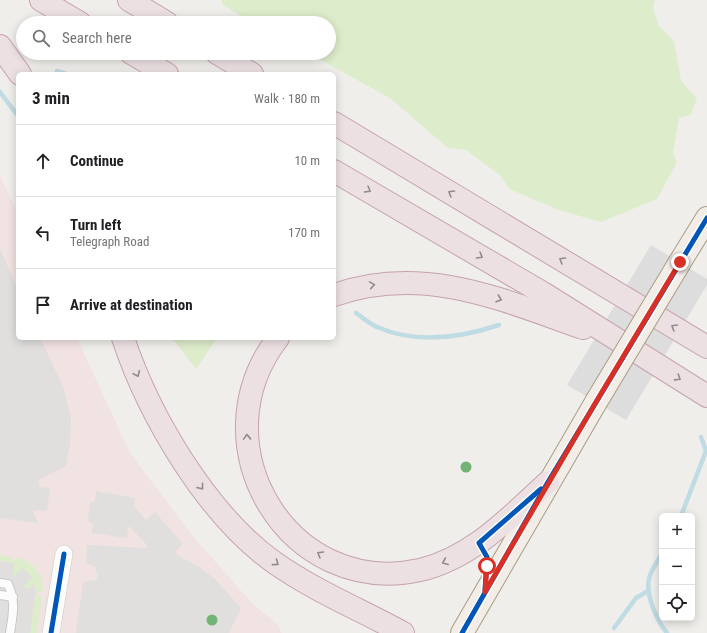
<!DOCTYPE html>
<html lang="en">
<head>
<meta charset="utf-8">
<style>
	:root { --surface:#fff; --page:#f6f6f6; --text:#202124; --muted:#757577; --line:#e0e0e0 }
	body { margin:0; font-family:"Roboto Condensed",sans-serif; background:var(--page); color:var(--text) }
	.controls { position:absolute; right:12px; bottom:12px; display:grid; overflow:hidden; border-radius:6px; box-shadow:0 2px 10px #0003 }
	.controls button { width:36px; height:36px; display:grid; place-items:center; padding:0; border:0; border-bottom:1px solid var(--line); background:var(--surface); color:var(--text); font:20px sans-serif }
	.stop { position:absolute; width:12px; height:12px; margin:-9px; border:3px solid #d93025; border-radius:50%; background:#fff }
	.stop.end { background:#d93025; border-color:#fff; box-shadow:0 1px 4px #0008 }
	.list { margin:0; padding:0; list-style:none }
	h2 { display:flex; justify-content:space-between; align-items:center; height:52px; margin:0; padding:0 16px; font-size:17px }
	h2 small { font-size:13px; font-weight:400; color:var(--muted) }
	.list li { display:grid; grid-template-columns:26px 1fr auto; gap:12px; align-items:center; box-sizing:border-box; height:72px; padding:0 16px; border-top:1px solid var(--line) }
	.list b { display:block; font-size:15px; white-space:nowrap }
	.list p { margin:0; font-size:13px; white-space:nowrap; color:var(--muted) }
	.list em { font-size:13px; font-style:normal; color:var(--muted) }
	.icon { flex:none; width:22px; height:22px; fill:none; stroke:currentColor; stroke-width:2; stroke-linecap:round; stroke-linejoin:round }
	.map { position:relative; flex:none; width:707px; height:633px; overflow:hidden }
	.search { position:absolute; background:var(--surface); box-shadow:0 2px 10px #0003; left:16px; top:16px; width:320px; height:44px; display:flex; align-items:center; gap:10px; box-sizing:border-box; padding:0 14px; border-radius:22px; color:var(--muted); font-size:15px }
	.panel { position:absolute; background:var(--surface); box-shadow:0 2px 10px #0003; left:16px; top:72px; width:320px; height:268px; border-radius:6px }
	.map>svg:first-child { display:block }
	.commercial { fill:#f1e3e1 }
	.grass { fill:#ddeccb }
	.parking { fill:#e0dfde }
	.pier { fill:#dedddd }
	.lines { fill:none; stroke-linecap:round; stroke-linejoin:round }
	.stream { stroke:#bfdbe3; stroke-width:4.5 }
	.service-casing { stroke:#c9c8c7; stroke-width:10 }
	.minor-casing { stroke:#c9c8c7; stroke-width:18 }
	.primary-casing { stroke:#a79c86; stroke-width:24 }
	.motorway-casing { stroke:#c5a2ac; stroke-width:24 }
	.service { stroke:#fdfcfc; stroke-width:8 }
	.minor { stroke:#fdfcfc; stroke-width:17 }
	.primary { stroke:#f3ede7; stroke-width:22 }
	.motorway { stroke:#ece0e2; stroke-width:22 }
	.primary-bridge-casing { stroke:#a79c86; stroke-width:24; stroke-linecap:butt }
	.primary-bridge { stroke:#f3ede7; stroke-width:22 }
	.cycleway-casing { stroke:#fff; stroke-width:8 }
	.cycleway { stroke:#0057b8; stroke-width:5 }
	.tree { fill:#73b476 }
	.oneway { stroke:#918a8c }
	.route { stroke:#d93025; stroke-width:5 }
</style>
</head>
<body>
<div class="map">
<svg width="707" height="633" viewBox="0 0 707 633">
	<rect width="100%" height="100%" fill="#f0eeeb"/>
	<polygon class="commercial" points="0,176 18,214 18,338 77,338 130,453 191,534 252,603 278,625 282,633 0,633"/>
	<g class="grass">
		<polygon points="222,0 655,0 653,8 659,26 674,41 681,81 697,98 691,115 679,118 673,153 677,162 657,199 601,222 559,210 509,189 501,176 466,150 448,148 390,98 308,53 329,53 329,23 253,23 222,4"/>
		<polygon points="172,338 217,338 196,369"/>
		<path d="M0,555L11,557L12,561H14L16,558C34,561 43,574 43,591L38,592V595L42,597L37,633H30L36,588L31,585L30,589L24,588L12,576L13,563L0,561Z"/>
	</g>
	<g class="parking">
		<polygon points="0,249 18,290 18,338 40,338 63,386 71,418 70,444 66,466 42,478 38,482 40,487 50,488 47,511 36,510 33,511 38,523 0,518"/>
		<polygon points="96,491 135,498 134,506 146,520 155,512 183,544 176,551 177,555 198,566 216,580 241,608 229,633 76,633 83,582 96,580 98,576 95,567 86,563 87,545 147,548 147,545 130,527 128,527 127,538 92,533 93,524 88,520 90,503 95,501"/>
		<polygon points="0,561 14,563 13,577 23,568 32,577 23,587 30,589 33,584 36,588 30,633 0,633"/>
	</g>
	<polygon class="pier" points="651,245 707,279 707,285 626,420 567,385"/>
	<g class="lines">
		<g class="stream">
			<polyline points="57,71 66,74"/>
			<polyline points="0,92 18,116"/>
			<path d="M356,313C363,318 370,324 377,327C416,344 460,338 499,325"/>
			<polyline points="681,516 706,451 701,437"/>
			<path d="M662,553C658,560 653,568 650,575C644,593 656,619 667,633"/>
			<polyline points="614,628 636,598 648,591"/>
		</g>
		<defs>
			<g id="service">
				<path d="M0,583L8,584C16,603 13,613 10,633"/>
				<polyline points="0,595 13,597"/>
			</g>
			<polyline id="minor" points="51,633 64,554"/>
			<g id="primary">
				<polyline points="680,262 707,218"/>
				<polyline points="462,633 596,402"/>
			</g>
			<g id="motorway">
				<polyline points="41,0 80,23"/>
				<polyline points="129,0 167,23"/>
				<polyline points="0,46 20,74"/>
				<polyline points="131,53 167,74"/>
				<polyline points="217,53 252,74"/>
				<polyline points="334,123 707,347"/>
				<polyline points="334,171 543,293 707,396"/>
				<path d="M334,295C423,264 500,299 583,328"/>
				<path d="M123,338C149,416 207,515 275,563C315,591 361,610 403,633"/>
				<path d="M278,338C196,444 288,599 420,570C472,558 510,517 548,482"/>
			</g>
		</defs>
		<use href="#service" class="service-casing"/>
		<use href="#minor" class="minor-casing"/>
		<use href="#primary" class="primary-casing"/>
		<use href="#motorway" class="motorway-casing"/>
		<use href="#service" class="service"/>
		<use href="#minor" class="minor"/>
		<use href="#primary" class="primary"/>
		<use href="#motorway" class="motorway"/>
		<defs>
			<polyline id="primary-bridge" points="596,402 680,262"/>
		</defs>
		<use href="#primary-bridge" class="primary-bridge-casing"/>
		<use href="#primary-bridge" class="primary-bridge"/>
		<defs>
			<g id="cycleway">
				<polyline points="485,590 487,557 479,543 541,489"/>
				<polyline points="51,633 64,554"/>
				<polyline points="462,633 548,482 707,218"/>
			</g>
		</defs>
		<use href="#cycleway" class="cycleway-casing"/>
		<use href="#cycleway" class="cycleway"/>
	</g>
	<g class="tree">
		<circle cx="466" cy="467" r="5.5"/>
		<circle cx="212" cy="620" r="5.5"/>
	</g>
	<defs><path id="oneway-chevron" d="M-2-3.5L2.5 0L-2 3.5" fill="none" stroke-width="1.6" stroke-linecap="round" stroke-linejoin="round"/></defs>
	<g class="oneway">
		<use href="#oneway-chevron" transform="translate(368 190) rotate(30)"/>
		<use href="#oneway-chevron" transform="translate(451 193) rotate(-149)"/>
		<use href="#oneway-chevron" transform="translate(480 256) rotate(30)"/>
		<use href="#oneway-chevron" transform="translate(562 260) rotate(-149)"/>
		<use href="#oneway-chevron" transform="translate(372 285) rotate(-9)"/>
		<use href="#oneway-chevron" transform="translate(499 299) rotate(19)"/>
		<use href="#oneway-chevron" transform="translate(674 327) rotate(-149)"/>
		<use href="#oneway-chevron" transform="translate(137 374) rotate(66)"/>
		<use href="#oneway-chevron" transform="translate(678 378) rotate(32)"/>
		<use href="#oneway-chevron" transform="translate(247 437) rotate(-92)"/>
		<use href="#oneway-chevron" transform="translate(201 487) rotate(52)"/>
		<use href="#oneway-chevron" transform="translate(320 554) rotate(-150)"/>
		<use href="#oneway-chevron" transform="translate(445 562) rotate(157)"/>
		<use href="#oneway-chevron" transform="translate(276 563) rotate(36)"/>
	</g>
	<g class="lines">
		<polyline class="route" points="487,566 485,592 596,402 680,262"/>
	</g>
</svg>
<div class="controls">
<button>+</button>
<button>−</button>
<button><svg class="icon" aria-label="locate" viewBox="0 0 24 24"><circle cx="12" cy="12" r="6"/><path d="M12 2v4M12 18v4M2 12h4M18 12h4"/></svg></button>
</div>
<div class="stop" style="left:487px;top:566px"></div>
<div class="stop end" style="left:680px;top:262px"></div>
<div class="search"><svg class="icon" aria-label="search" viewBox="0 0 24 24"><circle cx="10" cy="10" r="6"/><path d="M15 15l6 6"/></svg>Search here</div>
<section class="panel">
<h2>3 min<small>Walk · 180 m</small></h2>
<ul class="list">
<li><svg class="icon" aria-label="ahead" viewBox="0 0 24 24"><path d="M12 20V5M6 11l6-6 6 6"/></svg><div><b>Continue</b></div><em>10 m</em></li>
<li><svg class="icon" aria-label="left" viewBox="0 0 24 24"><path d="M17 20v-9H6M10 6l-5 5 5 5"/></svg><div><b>Turn left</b><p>Telegraph Road</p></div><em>170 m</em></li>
<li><svg class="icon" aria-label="arrive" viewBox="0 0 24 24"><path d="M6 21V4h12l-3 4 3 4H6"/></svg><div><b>Arrive at destination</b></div></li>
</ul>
</section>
</div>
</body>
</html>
